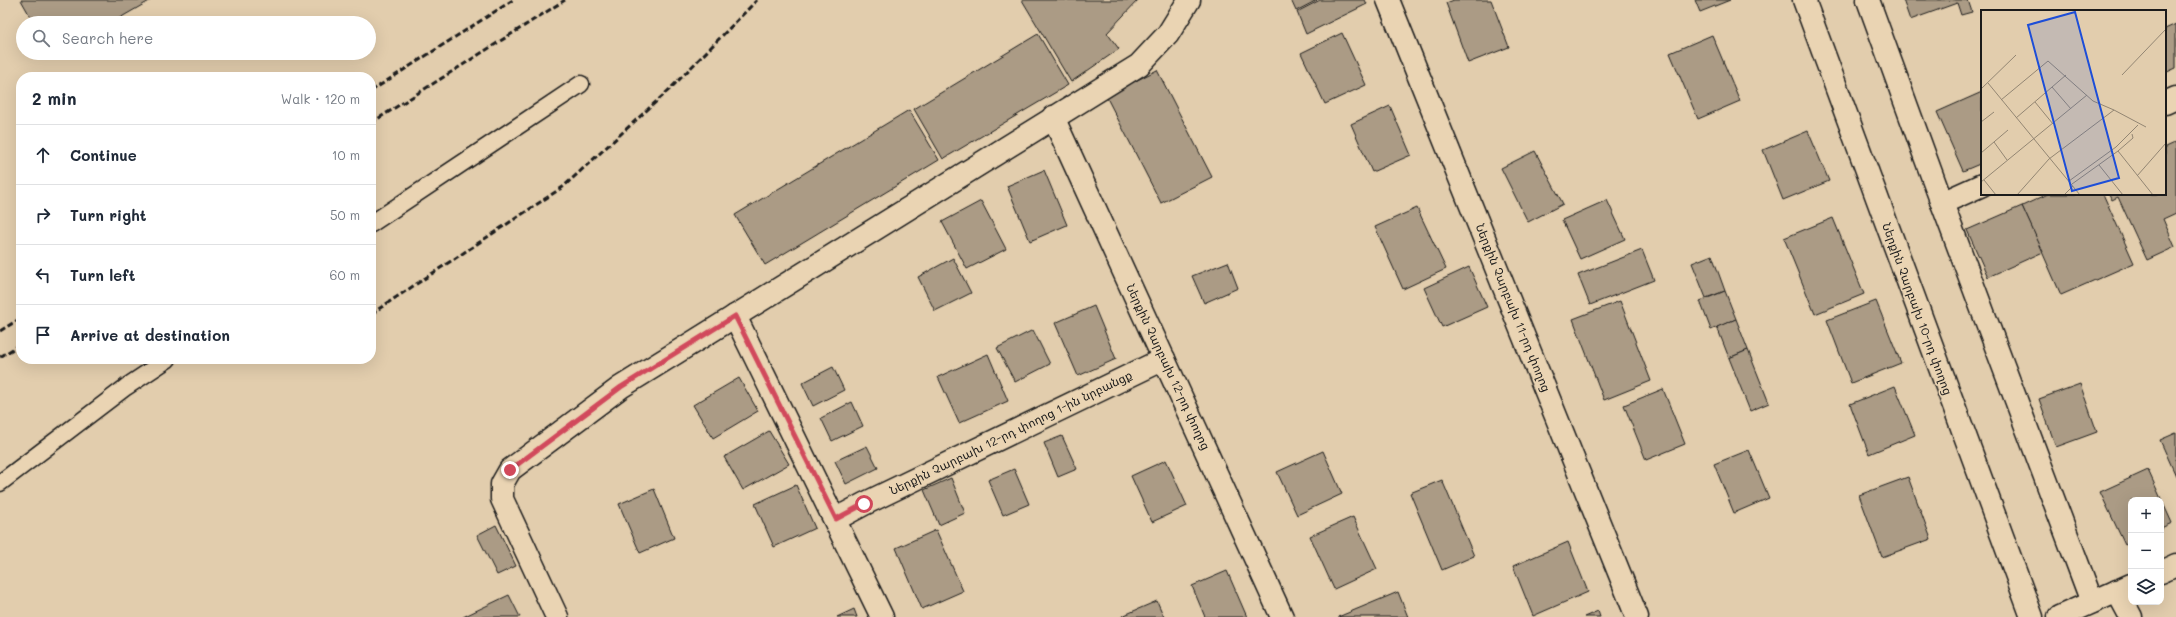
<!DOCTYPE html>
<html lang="en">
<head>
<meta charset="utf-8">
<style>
	:root { --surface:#fff; --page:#f2f2f3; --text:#1f2937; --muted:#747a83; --line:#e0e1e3 }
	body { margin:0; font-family:Mali,"Noto Sans Armenian",sans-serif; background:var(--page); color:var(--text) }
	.controls { position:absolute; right:12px; bottom:12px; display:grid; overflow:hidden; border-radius:8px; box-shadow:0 4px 16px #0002 }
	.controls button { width:36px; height:36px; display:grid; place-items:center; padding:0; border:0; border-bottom:1px solid var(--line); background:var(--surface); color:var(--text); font:20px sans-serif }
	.stop { position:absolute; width:12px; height:12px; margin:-9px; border:3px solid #d1495b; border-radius:50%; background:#fff }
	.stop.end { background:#d1495b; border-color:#fff; box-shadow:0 1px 4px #0008 }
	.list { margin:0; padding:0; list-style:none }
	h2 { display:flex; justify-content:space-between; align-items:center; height:52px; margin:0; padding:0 16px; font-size:17px }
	h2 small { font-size:13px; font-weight:400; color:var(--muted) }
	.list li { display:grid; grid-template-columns:26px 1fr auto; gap:12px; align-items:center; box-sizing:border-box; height:60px; padding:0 16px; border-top:1px solid var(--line) }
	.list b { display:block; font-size:15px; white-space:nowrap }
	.list em { font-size:13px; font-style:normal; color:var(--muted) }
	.icon { flex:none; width:22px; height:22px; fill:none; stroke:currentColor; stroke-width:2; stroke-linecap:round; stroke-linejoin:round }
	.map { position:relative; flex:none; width:2176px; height:617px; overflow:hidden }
	.search { position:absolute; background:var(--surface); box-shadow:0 4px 16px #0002; left:16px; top:16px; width:360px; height:44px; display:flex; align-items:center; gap:10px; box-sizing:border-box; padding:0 14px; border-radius:22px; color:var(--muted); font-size:15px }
	.panel { position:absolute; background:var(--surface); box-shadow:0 4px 16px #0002; left:16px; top:72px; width:360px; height:292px; border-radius:16px }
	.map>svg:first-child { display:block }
	.building { fill:#ab9b85; stroke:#1c1c1c }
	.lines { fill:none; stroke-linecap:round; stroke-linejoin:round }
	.lane-casing { stroke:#1c1c1c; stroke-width:19 }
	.street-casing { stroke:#1c1c1c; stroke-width:25 }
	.lane { stroke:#ead4b3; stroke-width:16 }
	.street { stroke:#ead4b3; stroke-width:22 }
	.rail { stroke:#1c1c1c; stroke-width:3; stroke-dasharray:6 3; stroke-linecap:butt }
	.route { stroke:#d1495b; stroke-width:5 }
	.labels { text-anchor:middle; stroke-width:3; stroke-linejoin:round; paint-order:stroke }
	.street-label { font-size:12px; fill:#1c1c1c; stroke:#ead4b3 }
	.inset-road { fill:none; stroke:#938673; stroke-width:1 }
	.view { fill:#1d4ed8; fill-opacity:0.15; stroke:#1d4ed8; stroke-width:2 }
	.inset-edge { fill:none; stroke:#1c1c1c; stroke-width:2 }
</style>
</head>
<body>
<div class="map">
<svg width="2176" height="617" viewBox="0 0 2176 617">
	<rect width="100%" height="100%" fill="#e2cdad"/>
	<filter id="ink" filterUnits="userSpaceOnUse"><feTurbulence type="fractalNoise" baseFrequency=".025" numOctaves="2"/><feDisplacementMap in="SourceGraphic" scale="8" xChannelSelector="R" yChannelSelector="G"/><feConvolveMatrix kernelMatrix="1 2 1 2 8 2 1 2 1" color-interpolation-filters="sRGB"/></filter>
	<g filter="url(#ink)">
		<g class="building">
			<polygon points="21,0 151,0 111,23 34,23"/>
			<polygon points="1022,0 1138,0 1107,33 1119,49 1071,82"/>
			<polygon points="1291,0 1317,0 1296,11"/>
			<polygon points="1320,0 1365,0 1367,4 1306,34 1297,12"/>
			<polygon points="1454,0 1491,0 1509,47 1468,63 1446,3"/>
			<polygon points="1695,0 1730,0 1700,12"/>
			<polygon points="1903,0 1968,0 1972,12 1961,15 1957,3 1910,20"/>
			<polygon points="2176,24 2176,68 2165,73 2165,29"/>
			<polygon points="1342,33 1366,85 1325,104 1301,53"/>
			<polygon points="1038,34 1068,85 943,159 914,109"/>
			<polygon points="1712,35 1740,101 1698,119 1670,53"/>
			<polygon points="1157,70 1212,177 1161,203 1106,96"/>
			<polygon points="1982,92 1982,163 1963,171 1937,112"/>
			<polygon points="1390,106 1411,155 1372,172 1351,124"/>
			<polygon points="909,110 939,160 765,265 735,215"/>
			<polygon points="1808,131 1829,181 1783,200 1763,150"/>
			<polygon points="2176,142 2176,213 2163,219 2175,247 2147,260 2118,197 2112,200 2109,194 2165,194 2165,147"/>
			<polygon points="1535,151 1563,204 1528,222 1501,168"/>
			<polygon points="1044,170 1067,225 1030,241 1007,186"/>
			<polygon points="2048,194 2103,194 2134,263 2061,295 2022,206"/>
			<polygon points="1607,200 1625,239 1580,259 1562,220"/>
			<polygon points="981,201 1006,249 967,269 942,222"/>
			<polygon points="2022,206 2043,252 1988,277 1967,230"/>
			<polygon points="1417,208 1446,269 1403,289 1375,227"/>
			<polygon points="1833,218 1864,294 1815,314 1784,238"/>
			<polygon points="1642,250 1654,280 1590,305 1578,275"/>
			<polygon points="1712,255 1725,291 1706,298 1692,263"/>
			<polygon points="953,258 971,293 935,311 918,277"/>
			<polygon points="1228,262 1238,288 1204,303 1192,276"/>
			<polygon points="1469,267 1487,307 1442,327 1424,288"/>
			<polygon points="1725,291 1736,319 1711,330 1700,301"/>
			<polygon points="1620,301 1651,381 1604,400 1573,319"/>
			<polygon points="1876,301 1901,363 1851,383 1827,320"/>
			<polygon points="1094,306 1116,359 1078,376 1055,323"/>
			<polygon points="1736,319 1748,350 1729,358 1717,327"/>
			<polygon points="1033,330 1050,364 1015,382 997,348"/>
			<polygon points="1748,350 1769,403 1750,411 1729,358"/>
			<polygon points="988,354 1008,401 959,423 938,377"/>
			<polygon points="833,367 844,390 813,406 802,383"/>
			<polygon points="739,378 758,411 713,438 693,405"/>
			<polygon points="2080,384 2097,432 2056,447 2039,399"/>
			<polygon points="1895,386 1915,435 1869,454 1850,404"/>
			<polygon points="1663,389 1685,444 1646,460 1624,405"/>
			<polygon points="852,402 863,426 832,441 821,418"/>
			<polygon points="769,431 789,464 743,490 724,457"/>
			<polygon points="2176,433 2176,476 2160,440"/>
			<polygon points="1062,436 1077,469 1058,477 1044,443"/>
			<polygon points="867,446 878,468 846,484 835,461"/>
			<polygon points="1749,450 1769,498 1734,513 1714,464"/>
			<polygon points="1323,451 1342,494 1297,515 1277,472"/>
			<polygon points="1166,460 1187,506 1152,522 1131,476"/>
			<polygon points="1014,469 1029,504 1003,515 988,480"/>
			<polygon points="2148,470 2172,523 2161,528 2161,500 2131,500 2131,542 2125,545 2100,492"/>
			<polygon points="1908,477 1931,539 1882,557 1859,495"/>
			<polygon points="951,478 965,513 939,525 924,490"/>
			<polygon points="1442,480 1474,556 1442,570 1410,493"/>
			<polygon points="796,485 815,528 774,547 755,504"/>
			<polygon points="654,489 674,538 640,553 619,504"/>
			<polygon points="1353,517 1377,569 1334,589 1310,536"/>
			<polygon points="496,525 516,566 497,575 477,535"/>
			<polygon points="936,530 963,591 922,609 896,548"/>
			<polygon points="1568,542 1588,592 1533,616 1513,566"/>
			<polygon points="1227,571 1247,617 1205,617 1192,586"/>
			<polygon points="1398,592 1408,617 1338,617"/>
			<polygon points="509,595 520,617 463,617"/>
			<polygon points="1157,601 1164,617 1122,617 1122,616"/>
			<polygon points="854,609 857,617 837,617"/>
			<polygon points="1598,611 1600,617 1584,617"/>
		</g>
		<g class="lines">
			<defs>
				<g id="lane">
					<polyline points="371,224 581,84"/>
					<polyline points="0,483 126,387 168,359"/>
				</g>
				<g id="street">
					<polyline points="1388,0 1637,617"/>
					<polyline points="1804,0 2032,617"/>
					<polyline points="1868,0 1942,203 2092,602"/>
					<polyline points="2165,103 2176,98"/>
					<polyline points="1053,117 1282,617"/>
					<polyline points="1942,203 1982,185"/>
					<polyline points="735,316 882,617"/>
					<polyline points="836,519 864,504 1164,359"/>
					<polyline points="2161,572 2176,565"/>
					<polyline points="2117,591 2131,617"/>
					<polyline points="557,617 502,499 502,484 510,470 621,387 1139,65 1168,34 1189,0"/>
					<polyline points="2059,617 2131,585"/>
				</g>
			</defs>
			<use href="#lane" class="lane-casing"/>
			<use href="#street" class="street-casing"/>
			<use href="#lane" class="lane"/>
			<use href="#street" class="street"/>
			<g class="rail">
				<polyline points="371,91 513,0"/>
				<polyline points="371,123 565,0"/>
				<polyline points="371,314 563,187 670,89 757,0"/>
				<polyline points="0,331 21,318"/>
				<polyline points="0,357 21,344"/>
			</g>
		</g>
	</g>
	<g class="lines" filter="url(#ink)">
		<polyline class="route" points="510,470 621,387 735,316 836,519 864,504"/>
	</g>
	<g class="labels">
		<g class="street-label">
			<text transform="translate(1513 308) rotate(68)" y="4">Ներքին Չարբախ 11-րդ փողոց</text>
			<text transform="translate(1917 309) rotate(70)" y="4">Ներքին Չարբախ 10-րդ փողոց</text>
			<text transform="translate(1168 367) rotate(65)" y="4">Ներքին Չարբախ 12-րդ փողոց</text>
			<text transform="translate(1011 433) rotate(-26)" y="4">Ներքին Չարբախ 12-րդ փողոց 1-ին նրբանցք</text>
		</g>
	</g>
	<g transform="translate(1981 10)">
		<rect width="185" height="185" fill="#e2cdad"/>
		<path class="inset-road" d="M141,65L185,19M7,73L99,185M71,77L90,99M0,79L35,45M20,90L67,51L112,91L133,100M54,92L72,114M35,108L85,65M0,112L13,102M13,132L26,150M137,141L172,185M0,143L27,120M118,155L142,185M156,166L185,133M3,170L15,185M88,171L135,137L157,115M0,172L106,85M91,174L137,141L152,128L151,124M36,185L68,149L133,100L165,117M83,185L92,176"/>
		<path class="view" d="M94,2L138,168L91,181L47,15Z"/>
		<rect width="185" height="185" class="inset-edge"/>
	</g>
</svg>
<div class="controls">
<button>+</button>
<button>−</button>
<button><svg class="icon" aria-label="layers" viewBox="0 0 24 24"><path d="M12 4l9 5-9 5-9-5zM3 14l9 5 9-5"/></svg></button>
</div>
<div class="stop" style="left:864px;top:504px"></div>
<div class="stop end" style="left:510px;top:470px"></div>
<div class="search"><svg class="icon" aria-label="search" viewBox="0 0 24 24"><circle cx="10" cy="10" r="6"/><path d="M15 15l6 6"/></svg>Search here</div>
<section class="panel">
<h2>2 min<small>Walk · 120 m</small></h2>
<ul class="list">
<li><svg class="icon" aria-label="ahead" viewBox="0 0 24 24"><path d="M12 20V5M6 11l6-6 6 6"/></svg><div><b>Continue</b></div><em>10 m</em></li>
<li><svg class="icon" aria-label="right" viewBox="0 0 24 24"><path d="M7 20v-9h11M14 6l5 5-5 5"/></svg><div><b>Turn right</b></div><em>50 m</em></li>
<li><svg class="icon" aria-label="left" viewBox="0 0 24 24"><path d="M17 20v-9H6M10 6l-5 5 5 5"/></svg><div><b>Turn left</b></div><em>60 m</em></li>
<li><svg class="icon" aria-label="arrive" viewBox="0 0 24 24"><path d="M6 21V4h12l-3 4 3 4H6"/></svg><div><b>Arrive at destination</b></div></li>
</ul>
</section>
</div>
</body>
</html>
